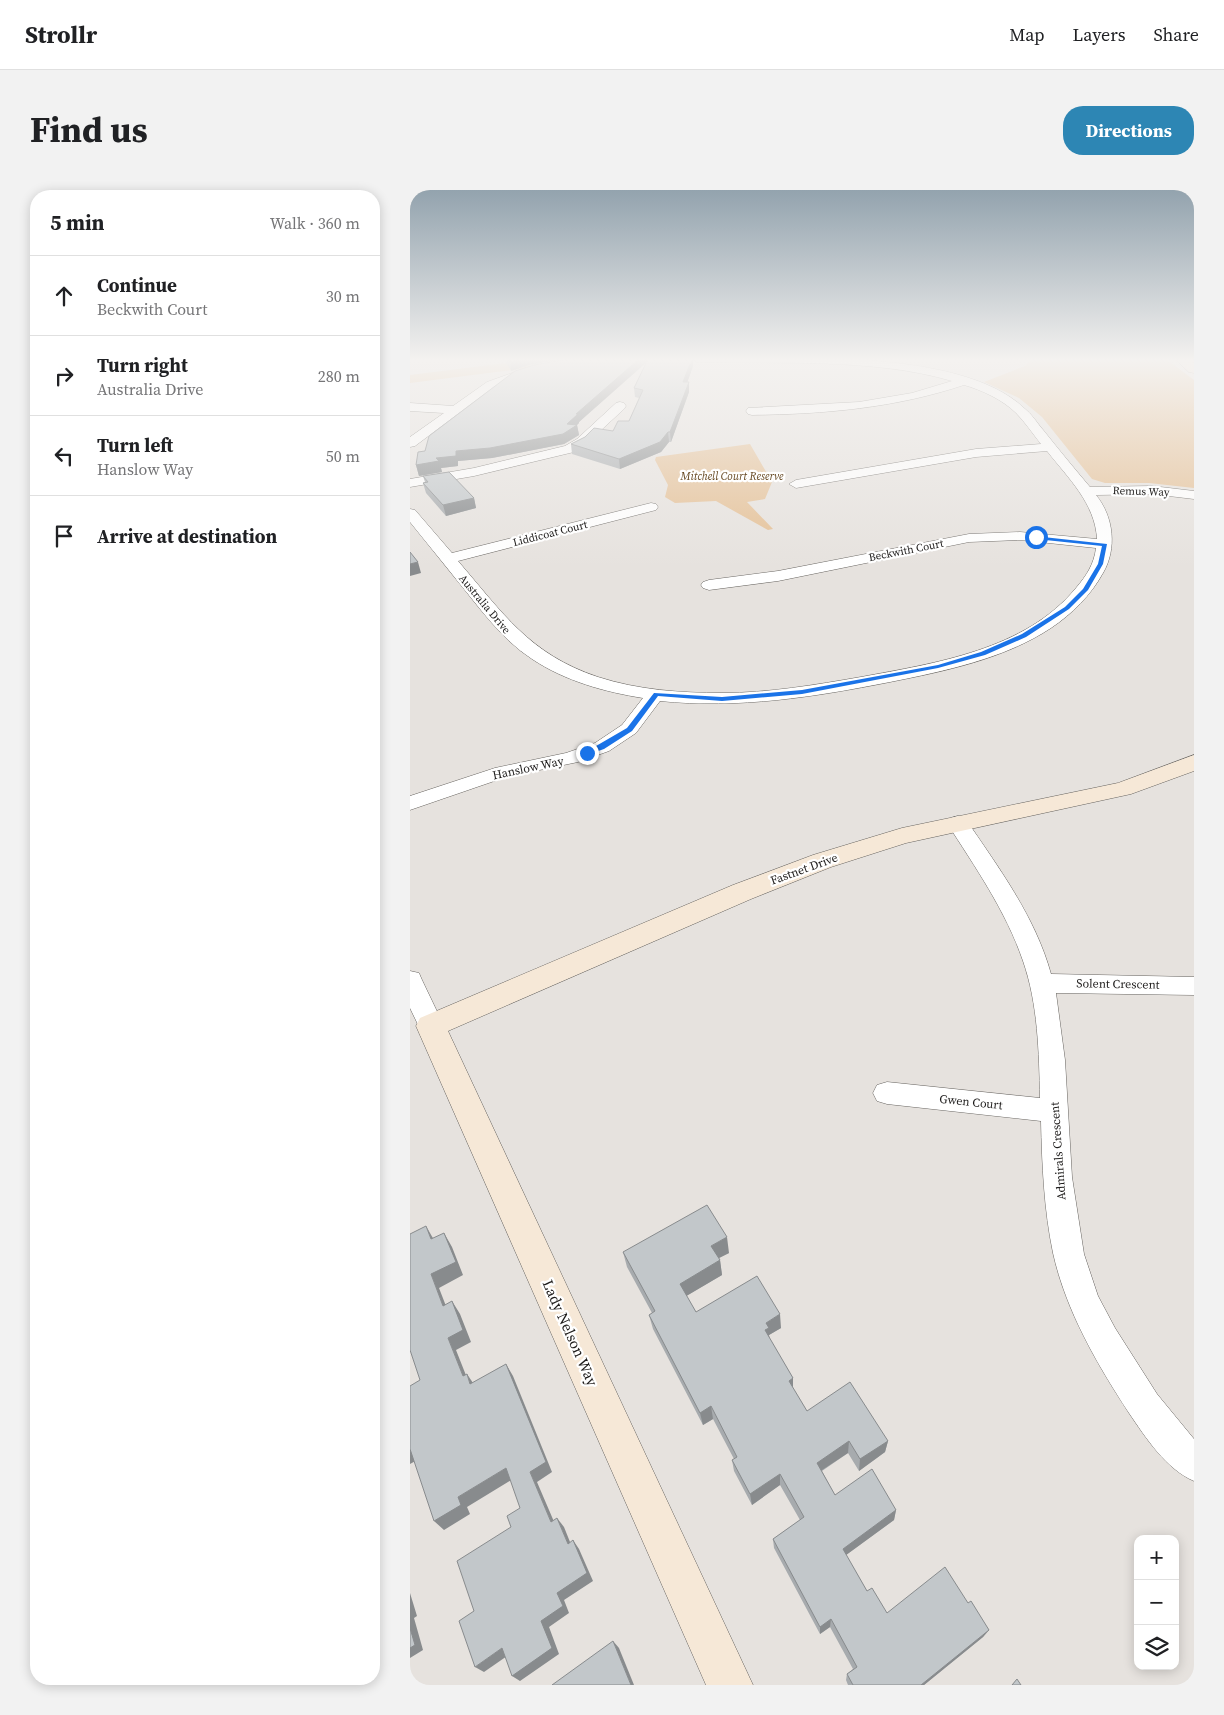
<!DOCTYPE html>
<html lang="en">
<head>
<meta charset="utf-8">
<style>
	:root { --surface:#fff; --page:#f2f2f2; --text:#202124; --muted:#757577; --line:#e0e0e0; --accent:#2d86b4 }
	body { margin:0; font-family:"Source Serif 4",serif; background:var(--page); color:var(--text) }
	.controls { position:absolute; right:15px; bottom:15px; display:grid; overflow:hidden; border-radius:10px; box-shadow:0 2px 12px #0003 }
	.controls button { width:45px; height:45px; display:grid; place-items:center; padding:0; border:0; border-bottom:1px solid var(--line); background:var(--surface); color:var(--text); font:25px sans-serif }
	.stop { position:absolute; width:15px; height:15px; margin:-11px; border:4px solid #1a73e8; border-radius:50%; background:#fff }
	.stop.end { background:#1a73e8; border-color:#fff; box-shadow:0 1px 5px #0008 }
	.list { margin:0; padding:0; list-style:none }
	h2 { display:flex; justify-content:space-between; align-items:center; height:65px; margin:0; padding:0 20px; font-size:21px }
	h2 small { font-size:16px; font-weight:400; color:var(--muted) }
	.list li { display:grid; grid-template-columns:32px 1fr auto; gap:15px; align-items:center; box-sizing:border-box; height:80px; padding:0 20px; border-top:1px solid var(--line) }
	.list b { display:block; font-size:19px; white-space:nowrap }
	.list p { margin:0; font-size:16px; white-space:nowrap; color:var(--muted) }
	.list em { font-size:16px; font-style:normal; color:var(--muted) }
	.icon { flex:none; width:28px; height:28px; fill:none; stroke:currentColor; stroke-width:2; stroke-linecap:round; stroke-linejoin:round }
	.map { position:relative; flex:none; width:784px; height:1495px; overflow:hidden; border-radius:20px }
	header { display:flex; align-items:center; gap:30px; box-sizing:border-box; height:70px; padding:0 25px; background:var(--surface); border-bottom:1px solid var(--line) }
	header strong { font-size:24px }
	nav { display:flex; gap:28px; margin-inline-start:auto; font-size:18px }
	.intro { display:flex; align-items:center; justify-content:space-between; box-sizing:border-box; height:120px; padding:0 30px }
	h1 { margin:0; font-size:35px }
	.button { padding:12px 22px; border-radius:20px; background:var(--accent); color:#fff; font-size:18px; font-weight:700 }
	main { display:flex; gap:30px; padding:0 30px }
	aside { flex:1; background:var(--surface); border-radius:20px; box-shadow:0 2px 12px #0003 }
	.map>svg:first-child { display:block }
	.green { fill:#e4bf94 }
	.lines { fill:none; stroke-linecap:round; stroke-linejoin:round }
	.street-casing { stroke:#676460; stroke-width:1 }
	.secondary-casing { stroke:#676460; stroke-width:1 }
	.street { fill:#fff; fill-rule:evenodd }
	.secondary { fill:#f6e8d7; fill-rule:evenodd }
	.wall { fill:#a7abae }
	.shaded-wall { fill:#888b8d }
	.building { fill:#c2c7ca; stroke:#888b8d }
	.route { fill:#1a73e8 }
	.labels { text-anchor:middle; stroke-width:4.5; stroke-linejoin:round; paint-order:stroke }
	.far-park-label { font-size:11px; font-style:italic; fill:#63441d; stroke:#fff }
	.far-street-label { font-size:11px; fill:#1e1c1b; stroke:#fff }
	.street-label { font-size:12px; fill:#1e1c1b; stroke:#fff }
	.near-street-label { font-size:15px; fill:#1e1c1b; stroke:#fff }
</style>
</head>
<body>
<header>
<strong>Strollr</strong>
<nav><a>Map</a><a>Layers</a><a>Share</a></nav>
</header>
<div class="intro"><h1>Find us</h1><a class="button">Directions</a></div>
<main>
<aside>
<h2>5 min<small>Walk · 360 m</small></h2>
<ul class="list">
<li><svg class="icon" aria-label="ahead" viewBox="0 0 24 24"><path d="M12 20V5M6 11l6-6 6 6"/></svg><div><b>Continue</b><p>Beckwith Court</p></div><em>30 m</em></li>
<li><svg class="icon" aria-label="right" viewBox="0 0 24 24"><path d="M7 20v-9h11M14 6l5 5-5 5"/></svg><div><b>Turn right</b><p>Australia Drive</p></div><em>280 m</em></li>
<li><svg class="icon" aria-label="left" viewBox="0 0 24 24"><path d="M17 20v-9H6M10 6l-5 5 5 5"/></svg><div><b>Turn left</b><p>Hanslow Way</p></div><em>50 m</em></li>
<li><svg class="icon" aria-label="arrive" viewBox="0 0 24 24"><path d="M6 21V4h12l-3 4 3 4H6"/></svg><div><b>Arrive at destination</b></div></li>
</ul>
</aside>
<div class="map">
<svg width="784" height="1495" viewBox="0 0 784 1495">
	<rect width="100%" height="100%" fill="#e6e2de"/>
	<g class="green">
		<polygon points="127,169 117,178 0,193 0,185"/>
		<polygon points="622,169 756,169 784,190 784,298 739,293 695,293 682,289 632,227 609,208 574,192 615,176"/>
		<polygon points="340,254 362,292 355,309 337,312 363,339 358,340 306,311 265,313 255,307 258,295 245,270 246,267"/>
	</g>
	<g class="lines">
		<defs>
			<g id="street">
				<polygon points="163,169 187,169 182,172 125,182 85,196 5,256 0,257 0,247 34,223 0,221 0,213 43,216 77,192 119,177"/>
				<path d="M282,169C368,169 548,156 614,218C622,224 627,233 634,241C649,260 664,278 680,297L742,296L784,301V309L742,304L686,305C704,327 707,359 693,383C681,405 662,424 641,438C594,469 535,481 480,492C404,507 329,519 250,511L226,543L199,561L168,572L96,587L0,620V606L85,578L156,563L185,553L212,535L233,508C195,502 155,491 122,469C91,449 69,417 46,389C31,370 15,351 0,332V319L5,320L42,363L241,313L246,314L248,317L246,320L48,371C93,423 119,464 188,487C228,500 271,503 312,503C358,503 405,495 451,487C526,473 615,460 666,398C677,385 684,374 686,358L610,350L559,352L368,391L299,400L293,398L291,395L293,392L299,390L368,381L559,344L610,342L687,349C685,313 658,288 637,261L566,267L386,298L379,294L386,290L566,259L631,254C623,244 615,232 606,223C593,210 572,200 554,195C485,218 415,224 342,225L338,224L336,221L338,218L449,212L502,203L542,191C464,168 369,174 287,172Z"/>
				<polygon points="210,212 214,213 216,216 214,219 175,255 164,262 64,286 0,297 0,289 64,278 155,256 167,249 206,213"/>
				<path d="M548,626L555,628C588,677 625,726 641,784L784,787V805L646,803L655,870L662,987L674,1064L688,1106L705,1138L747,1204L784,1249V1291C756,1279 736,1248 719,1223C687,1174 656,1121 643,1063C634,1020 632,975 631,931L477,914L467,911L463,903L467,895L477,892L630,908C629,862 628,814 613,771C596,721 565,677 537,633L541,628Z"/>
				<polygon points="0,781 9,783 12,790 34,836 30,843 21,846 12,843 0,818"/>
			</g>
			<g id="secondary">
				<polygon points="765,169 779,169 784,173 784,183 779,182"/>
				<polygon points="784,565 784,581 721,604 496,653 421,677 341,709 38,841 343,1495 296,1495 6,836 10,828 323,695 403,665 492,638 708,593"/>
			</g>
		</defs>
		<use href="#street" class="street-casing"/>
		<use href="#secondary" class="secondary-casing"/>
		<use href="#street" class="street"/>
		<use href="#secondary" class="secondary"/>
	</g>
	<g class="wall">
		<polygon points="94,169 153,169 119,175 101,181"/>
		<polygon points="158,169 283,169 283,176 277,192 279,202 261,252 259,252 251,262 210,279 162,264 161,254 203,241 219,231 229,208 225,207 224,198 237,172 169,232 169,233 167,235 169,245 154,254 82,268 48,271 48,276 31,278 32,282 9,286 6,275 15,261"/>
		<polygon points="13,286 64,308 66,318 36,326 16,303 13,293 15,292"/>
		<polygon points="213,1062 319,1063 309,1068 310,1070 312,1085 276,1106 286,1122 371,1138 359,1145 359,1148 383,1188 383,1199 397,1221 478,1251 475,1262 449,1281 438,1263 412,1281 425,1305 486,1320 484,1330 436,1365 457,1401 477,1423 558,1413 579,1440 573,1447 514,1495 438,1495 436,1490 437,1484 443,1479 420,1437 410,1444 364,1358 363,1349 390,1330 370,1295 342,1315 324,1281 322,1270 324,1269 303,1229 293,1235 243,1139 239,1125 242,1123 217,1077"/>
	</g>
	<g class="shaded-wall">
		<polygon points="109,169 153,169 119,175 101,181 100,172"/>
		<polygon points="229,169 240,169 169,232 169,233 167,235 169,245 154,254 82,268 48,271 48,276 31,278 32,282 9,286 6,275 46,261 157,234 166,224"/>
		<polygon points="282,169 283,169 283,176 274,202 273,192"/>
		<polygon points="279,192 279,202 261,252 260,242"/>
		<polygon points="258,242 259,252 251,262 210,279 209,269"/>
		<polygon points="64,308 66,318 36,326 33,315"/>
		<polygon points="8,372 11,383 0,386 0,374"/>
		<polygon points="16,1036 24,1050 21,1049"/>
		<polygon points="34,1043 42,1057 53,1085 29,1098 41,1129 33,1116 21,1084"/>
		<polygon points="317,1047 319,1063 303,1071 301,1056"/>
		<polygon points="310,1070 312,1085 273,1108 270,1094"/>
		<polygon points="42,1111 50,1124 61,1152 46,1160 61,1198 53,1186 38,1148"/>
		<polygon points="370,1124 371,1138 359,1145 360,1151 355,1140 356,1133"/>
		<polygon points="96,1174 103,1186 142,1282 127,1292 148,1341 141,1332 120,1282"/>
		<polygon points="57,1184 65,1196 60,1194"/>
		<polygon points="383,1188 383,1201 379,1191"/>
		<polygon points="301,1216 303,1229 293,1235 290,1223"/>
		<polygon points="439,1251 438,1263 406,1284 407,1273"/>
		<polygon points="478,1251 475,1262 449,1281 450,1269"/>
		<polygon points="0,1259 9,1269 0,1274"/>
		<polygon points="96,1278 103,1289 57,1317 60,1324 34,1340 24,1331 48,1307"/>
		<polygon points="370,1284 370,1295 342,1315 340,1304"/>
		<polygon points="486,1320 484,1330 432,1368 433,1359"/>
		<polygon points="147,1328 154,1337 164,1362 158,1354"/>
		<polygon points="163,1350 169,1359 183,1391 154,1410 159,1423 139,1437 149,1464 110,1491 102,1486 131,1431"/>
		<polygon points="0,1403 7,1426 4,1428 13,1460 0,1468"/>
		<polygon points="421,1429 420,1437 410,1444 410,1437"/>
		<polygon points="579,1440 573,1447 514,1495 511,1495"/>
		<polygon points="203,1451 209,1458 224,1495 221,1495"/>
		<polygon points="92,1458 100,1464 74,1482 65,1477"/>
	</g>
	<g class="building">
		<polygon points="98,169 109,169 100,172"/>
		<polygon points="158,169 229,169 166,224 168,224 157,234 167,235 153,244 80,258 46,261 46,266 26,268 29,271 6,275 8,262 15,261 19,246 105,181 124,175"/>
		<polygon points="238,169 282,169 273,192 279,192 260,242 258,242 250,252 209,269 161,254 175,247 184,238 203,241 208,231 219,231 233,200 224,198"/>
		<polygon points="39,282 64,308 33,315 13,293 18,292 13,286"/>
		<polygon points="0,362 8,372 0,374"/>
		<polygon points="297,1015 317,1047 301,1056 310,1070 270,1094 286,1122 347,1086 370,1124 356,1133 359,1138 355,1140 383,1188 379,1191 397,1221 440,1192 478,1251 450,1269 439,1251 407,1273 425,1305 462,1279 486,1320 433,1359 457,1401 462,1398 477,1423 535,1377 558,1413 561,1411 579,1440 511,1495 443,1495 437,1484 447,1477 421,1429 410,1437 363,1349 394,1327 370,1284 340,1304 322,1270 327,1267 301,1216 290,1223 239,1125 245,1121 213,1062"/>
		<polygon points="16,1036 21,1049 34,1043 46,1072 21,1084 33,1116 42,1111 53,1140 38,1148 53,1186 57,1184 60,1194 96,1174 136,1272 120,1282 141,1332 147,1328 158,1354 163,1350 177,1383 147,1403 153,1416 131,1431 142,1458 102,1486 92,1458 65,1477 49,1431 64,1421 47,1371 101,1337 97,1326 110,1318 96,1278 48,1307 51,1315 24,1331 0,1259 0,1196 10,1190 0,1160 0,1044"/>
		<polygon points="0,1438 5,1455 0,1458"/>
		<polygon points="203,1451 221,1495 142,1495"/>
		<polygon points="607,1489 611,1495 602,1495"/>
	</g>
	<linearGradient id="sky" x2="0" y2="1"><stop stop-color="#93a3ae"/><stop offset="0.45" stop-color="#f4f2f0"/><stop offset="1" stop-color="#f4f2f0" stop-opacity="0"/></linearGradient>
	<rect width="784" height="378" fill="url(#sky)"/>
	<polygon class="route" points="624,346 697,354 693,374 678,400 659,419 616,447 575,465 528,478 392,504 312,511 248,506 222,541 194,559 177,565 174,563 217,538 244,503 312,507 392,500 528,475 571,462 612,444 655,417 673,399 688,374 692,356 626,349"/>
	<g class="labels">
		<g class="far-park-label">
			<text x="322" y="290">Mitchell Court Reserve</text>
		</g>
		<g class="far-street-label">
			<text transform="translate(731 301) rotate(2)" y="4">Remus Way</text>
			<text transform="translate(140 343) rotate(-14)" y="4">Liddicoat Court</text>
			<text transform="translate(496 360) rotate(-11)" y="4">Beckwith Court</text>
			<text transform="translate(75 414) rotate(50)" y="4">Australia Drive</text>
		</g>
		<g class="street-label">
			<text transform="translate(118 578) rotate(-12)" y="4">Hanslow Way</text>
			<text transform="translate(394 679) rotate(-20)" y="4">Fastnet Drive</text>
			<text transform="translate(708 794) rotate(1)" y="4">Solent Crescent</text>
			<text transform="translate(561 912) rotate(6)" y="4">Gwen Court</text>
			<text transform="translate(648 961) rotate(-94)" y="4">Admirals Crescent</text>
		</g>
		<g class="near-street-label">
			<text transform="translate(160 1143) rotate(66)" y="5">Lady Nelson Way</text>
		</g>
	</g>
</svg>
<div class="controls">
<button>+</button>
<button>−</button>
<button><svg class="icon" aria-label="layers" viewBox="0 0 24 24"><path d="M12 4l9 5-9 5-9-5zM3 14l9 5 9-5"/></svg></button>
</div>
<div class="stop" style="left:626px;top:347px"></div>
<div class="stop end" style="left:177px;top:563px"></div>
</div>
</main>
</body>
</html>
